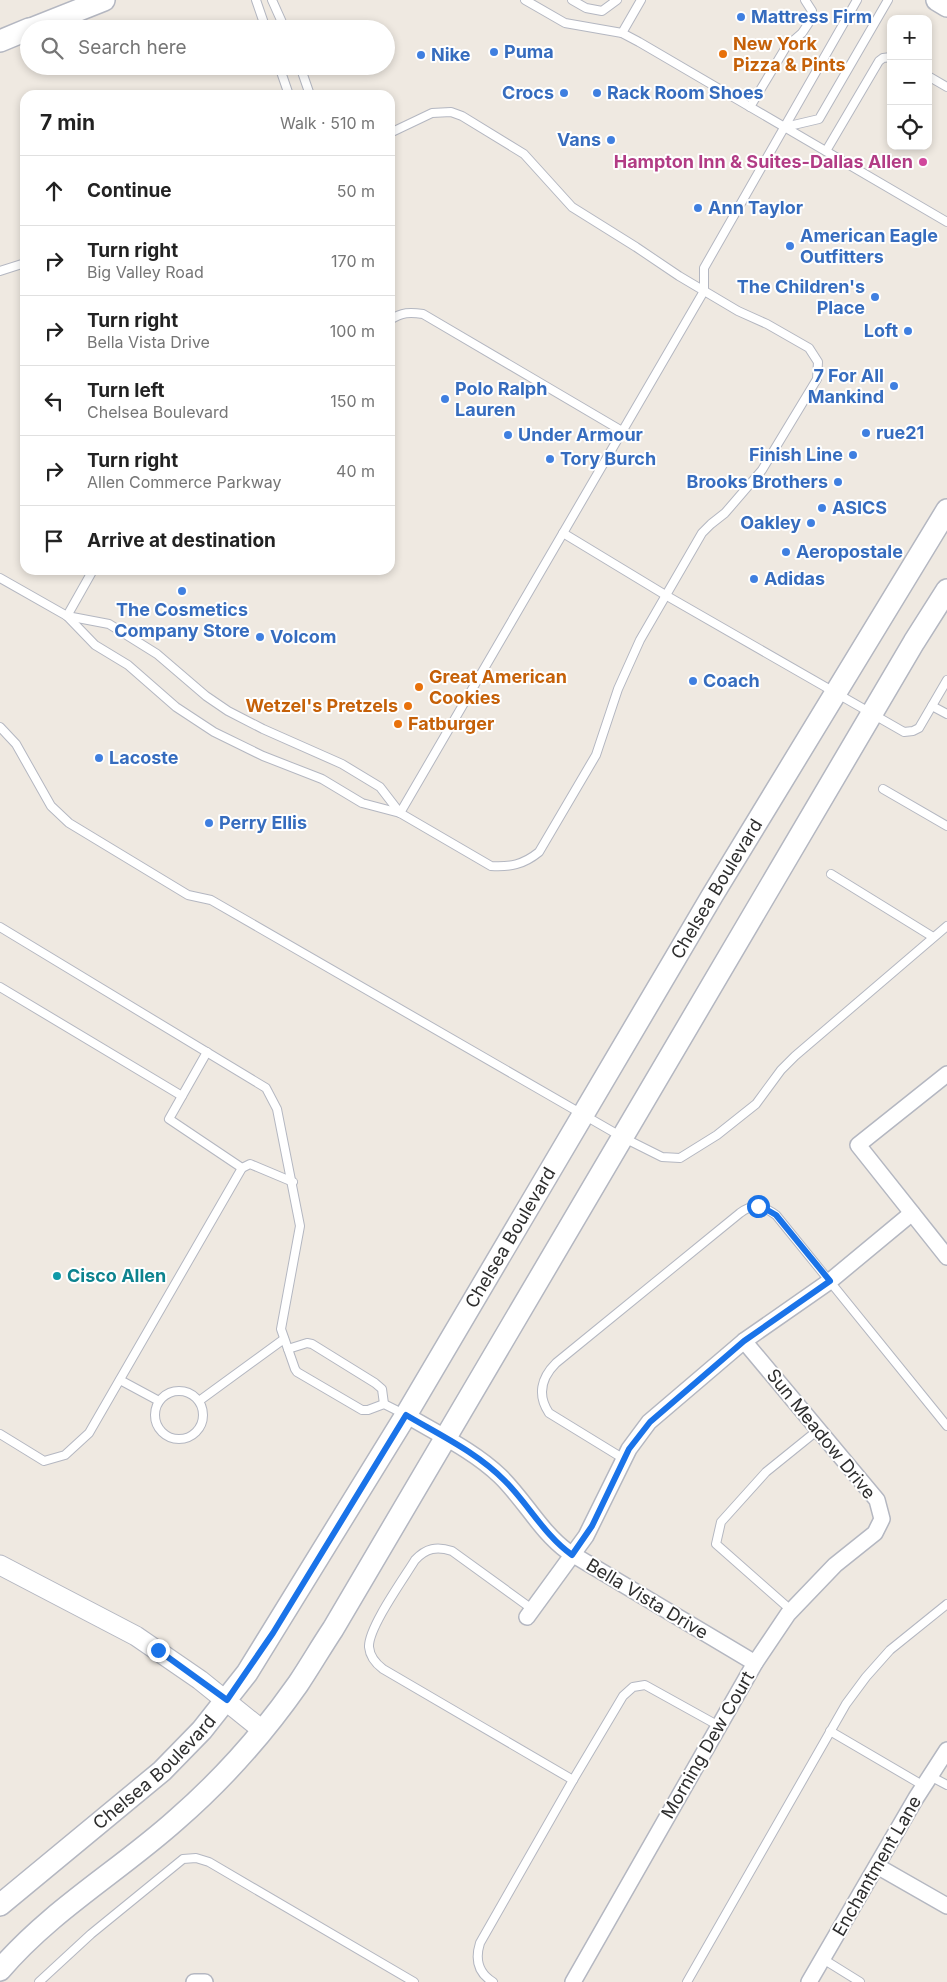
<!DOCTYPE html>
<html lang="en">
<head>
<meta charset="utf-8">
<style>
	:root { --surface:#fff; --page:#f2f2f2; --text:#222; --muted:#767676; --line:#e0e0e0 }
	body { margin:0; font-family:Inter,sans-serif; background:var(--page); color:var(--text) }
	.controls { position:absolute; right:15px; top:15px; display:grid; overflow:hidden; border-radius:10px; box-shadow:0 2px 8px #0003 }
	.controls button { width:45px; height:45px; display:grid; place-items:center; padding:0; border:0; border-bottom:1px solid var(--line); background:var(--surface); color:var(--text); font:25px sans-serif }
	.stop { position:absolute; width:15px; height:15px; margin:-11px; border:4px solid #1a73e8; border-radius:50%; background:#fff }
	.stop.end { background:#1a73e8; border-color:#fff; box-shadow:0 1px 5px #0008 }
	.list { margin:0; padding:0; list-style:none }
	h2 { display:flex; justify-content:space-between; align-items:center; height:65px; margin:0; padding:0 20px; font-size:21px }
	h2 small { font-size:16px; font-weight:400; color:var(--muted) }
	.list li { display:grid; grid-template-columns:32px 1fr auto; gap:15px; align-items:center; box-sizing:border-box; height:70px; padding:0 20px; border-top:1px solid var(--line) }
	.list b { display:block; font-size:19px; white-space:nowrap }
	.list p { margin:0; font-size:16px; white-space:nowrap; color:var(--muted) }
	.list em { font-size:16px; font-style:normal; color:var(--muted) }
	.icon { flex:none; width:28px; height:28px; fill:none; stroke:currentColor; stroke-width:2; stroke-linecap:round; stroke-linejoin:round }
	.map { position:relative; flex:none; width:947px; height:1982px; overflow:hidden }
	.search { position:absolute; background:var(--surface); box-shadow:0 2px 8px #0003; left:20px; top:20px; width:375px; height:55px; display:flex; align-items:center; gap:12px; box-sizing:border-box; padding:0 18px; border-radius:28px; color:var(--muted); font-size:19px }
	.panel { position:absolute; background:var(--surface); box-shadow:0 2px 8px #0003; left:20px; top:90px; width:375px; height:485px; border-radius:15px }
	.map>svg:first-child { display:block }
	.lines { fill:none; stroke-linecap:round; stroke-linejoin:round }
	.service-casing { stroke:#b4b7c1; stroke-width:10 }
	.minor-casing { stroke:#b4b7c1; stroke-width:18 }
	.tertiary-casing { stroke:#b4b7c1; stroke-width:21 }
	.secondary-casing { stroke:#b4b7c1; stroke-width:24 }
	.service { stroke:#fff; stroke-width:8 }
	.minor { stroke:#fff; stroke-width:15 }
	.tertiary { stroke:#fff; stroke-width:19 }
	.secondary { stroke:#fff; stroke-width:21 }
	.route { stroke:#1a73e8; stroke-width:6 }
	.shop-dot { fill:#3f7fe0; stroke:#fff; stroke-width:2 }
	.food-dot { fill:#e8710a; stroke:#fff; stroke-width:2 }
	.hotel-dot { fill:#d1479c; stroke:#fff; stroke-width:2 }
	.culture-dot { fill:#0f9aa8; stroke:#fff; stroke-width:2 }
	.labels { text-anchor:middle; stroke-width:4; stroke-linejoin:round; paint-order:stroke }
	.shop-label { font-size:18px; font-weight:bold; fill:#366cbe; stroke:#fff; text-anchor:start }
	.food-label { font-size:18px; font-weight:bold; fill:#c56008; stroke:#fff; text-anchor:start }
	.hotel-label { font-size:18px; font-weight:bold; fill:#b23c85; stroke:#fff; text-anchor:end }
	.street-label { font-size:18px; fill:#2e2e2e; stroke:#fff }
	.culture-label { font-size:18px; font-weight:bold; fill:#0d838f; stroke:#fff; text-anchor:start }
</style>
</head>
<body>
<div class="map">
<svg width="947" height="1982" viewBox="0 0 947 1982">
	<rect width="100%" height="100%" fill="#efe9e1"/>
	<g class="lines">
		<defs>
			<g id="service">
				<polyline points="256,0 266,29"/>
				<polyline points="272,0 285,29"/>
				<polyline points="525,0 565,23 622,33 639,42 947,222"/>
				<polyline points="572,0 586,8 602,11 617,0"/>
				<polyline points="622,33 641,0"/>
				<polyline points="279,66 289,95"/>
				<polyline points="300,66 310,95"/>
				<polyline points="928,76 947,87"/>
				<polyline points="750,107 786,47 802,33 808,24 812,11 805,0"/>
				<polyline points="785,127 819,119 888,0"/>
				<polyline points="826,151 879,61 883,58 891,57"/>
				<polyline points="0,271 25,263"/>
				<path d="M390,320C402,312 410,312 423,314L622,431"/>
				<polyline points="563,533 667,596 904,732 913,731 919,728 947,680"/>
				<path d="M0,578L67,616L95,645L128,665L176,707L214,732L263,756L322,779L362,803L400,813L491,866C510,867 523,865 539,852L596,755L618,689L640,640L702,533L711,524L725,513L762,470L817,379L818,362L809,348L767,324L738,311L679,276L636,247L572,207L524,154L462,116L451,112L432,113L390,133"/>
				<polyline points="67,616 109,624 157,654 206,696 228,711 263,729 342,764 380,787 400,813"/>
				<polyline points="67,616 93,570"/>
				<polyline points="932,706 947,714"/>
				<polyline points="0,727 16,744 51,806 69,823 188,895 211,900 622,1137 662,1157 680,1158 717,1135 756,1104 781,1070 795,1056 947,926"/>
				<polyline points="883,789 947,826"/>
				<polyline points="400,813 704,291 704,268 857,0"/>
				<polyline points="831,874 933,937"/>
				<polyline points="0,927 266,1088 277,1109 300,1226 281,1329 295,1369 297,1372 362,1410 368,1410 384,1404 406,1415"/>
				<polyline points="0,987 182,1096"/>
				<polyline points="207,1052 169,1119 242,1168"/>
				<polyline points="288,1349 307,1343 312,1344 375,1383 382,1389 384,1404"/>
				<polyline points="120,1380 159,1401"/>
				<circle cx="179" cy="1415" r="24"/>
				<polyline points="199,1401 284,1339"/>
				<polyline points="0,1434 44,1461 65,1455 89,1433 242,1168 250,1164 293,1182"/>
				<path d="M624,1459L549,1413C537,1395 541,1378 556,1363L740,1213C753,1203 764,1206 776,1215L947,1426"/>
				<path d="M532,1609L452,1551C437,1546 426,1548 415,1560C404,1578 368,1628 369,1647C370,1657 375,1663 383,1669L573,1780"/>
				<polyline points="792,1611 716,1544 721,1522 766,1472 818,1430"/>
				<polyline points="830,1731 924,1786"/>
				<polyline points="930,1776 947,1785"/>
				<polyline points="823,1959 860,1982"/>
				<polyline points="39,1982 91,1934 183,1859 196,1858 209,1862 414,1982"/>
				<path d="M493,1982C478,1973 475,1959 480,1943L573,1780L623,1696L633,1687L645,1685L719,1726"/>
				<polyline points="687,1982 846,1704 866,1677 890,1650 947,1604"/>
			</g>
			<g id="minor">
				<polyline points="947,1074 858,1145 947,1257"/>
				<path d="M406,1415C438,1434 474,1451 500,1476C524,1499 540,1531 567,1551L755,1663"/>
				<polyline points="527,1617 586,1536 629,1449 649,1422 744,1341 830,1281 912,1213"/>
				<polyline points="877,1866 947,1906"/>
				<polyline points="194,1982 205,1982"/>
				<polyline points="573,1982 755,1663 788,1614 835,1565 875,1533 882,1519 877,1500 744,1341"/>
				<polyline points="809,1982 916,1798 947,1750"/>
			</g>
			<polyline id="tertiary" points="0,1565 136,1636 200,1680 262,1730"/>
			<g id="secondary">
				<polyline points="937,0 947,6"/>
				<polyline points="31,29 104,0"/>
				<polyline points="0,41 29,29"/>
				<path id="s1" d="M0,1905L162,1771L202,1730L247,1673L406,1415L712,896L947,510"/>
				<path d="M0,1970C50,1911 119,1871 176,1820C222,1780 263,1734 298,1684C310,1666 321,1647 333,1629L914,642L947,590"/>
			</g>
		</defs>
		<use href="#service" class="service-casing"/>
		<use href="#minor" class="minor-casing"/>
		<use href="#tertiary" class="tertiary-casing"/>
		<use href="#secondary" class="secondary-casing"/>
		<use href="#service" class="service"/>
		<use href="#minor" class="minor"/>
		<use href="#tertiary" class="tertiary"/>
		<use href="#secondary" class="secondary"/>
	</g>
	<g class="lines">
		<path class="route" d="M158,1650L227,1700L273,1633L406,1415C440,1435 478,1453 505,1481C529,1505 545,1536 572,1555L592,1526L629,1449L650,1422L744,1341L830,1281L776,1215L764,1208L758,1206"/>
	</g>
	<g class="shop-dot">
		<circle cx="741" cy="17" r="5"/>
		<circle cx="494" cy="52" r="5"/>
		<circle cx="421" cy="55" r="5"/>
		<circle cx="564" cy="93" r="5"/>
		<circle cx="597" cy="93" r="5"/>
		<circle cx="611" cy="140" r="5"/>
		<circle cx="698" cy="208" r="5"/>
		<circle cx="790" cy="246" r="5"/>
		<circle cx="875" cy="297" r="5"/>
		<circle cx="908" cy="331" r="5"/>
		<circle cx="894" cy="386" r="5"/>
		<circle cx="445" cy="399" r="5"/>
		<circle cx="866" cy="433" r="5"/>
		<circle cx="508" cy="435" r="5"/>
		<circle cx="853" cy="455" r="5"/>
		<circle cx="550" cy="459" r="5"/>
		<circle cx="838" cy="482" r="5"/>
		<circle cx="822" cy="508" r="5"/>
		<circle cx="811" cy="523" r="5"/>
		<circle cx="786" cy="552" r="5"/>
		<circle cx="754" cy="579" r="5"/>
		<circle cx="182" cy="591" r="5"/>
		<circle cx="260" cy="637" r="5"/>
		<circle cx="693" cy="681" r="5"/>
		<circle cx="99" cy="758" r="5"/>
		<circle cx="209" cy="823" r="5"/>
	</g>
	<g class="food-dot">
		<circle cx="723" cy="54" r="5"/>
		<circle cx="419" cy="687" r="5"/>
		<circle cx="408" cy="706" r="5"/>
		<circle cx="398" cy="724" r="5"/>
	</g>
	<circle class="hotel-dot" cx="923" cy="162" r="5"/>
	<circle class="culture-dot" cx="57" cy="1276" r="5"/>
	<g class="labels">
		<g class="shop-label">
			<text x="751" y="23">Mattress Firm</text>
			<text x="504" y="58">Puma</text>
			<text x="431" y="61">Nike</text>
			<text x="554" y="99" text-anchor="end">Crocs</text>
			<text x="607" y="99">Rack Room Shoes</text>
			<text x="601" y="146" text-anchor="end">Vans</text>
			<text x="708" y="214">Ann Taylor</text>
			<text x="800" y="242">American Eagle<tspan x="800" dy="21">Outfitters</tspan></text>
			<text x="865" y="293" text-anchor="end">The Children's<tspan x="865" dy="21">Place</tspan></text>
			<text x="898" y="337" text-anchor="end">Loft</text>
			<text x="884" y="382" text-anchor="end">7 For All<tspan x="884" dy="21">Mankind</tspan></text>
			<text x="455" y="395">Polo Ralph<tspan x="455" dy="21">Lauren</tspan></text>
			<text x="876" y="439">rue21</text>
			<text x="518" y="441">Under Armour</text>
			<text x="843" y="461" text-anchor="end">Finish Line</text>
			<text x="560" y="465">Tory Burch</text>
			<text x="828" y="488" text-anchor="end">Brooks Brothers</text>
			<text x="832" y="514">ASICS</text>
			<text x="801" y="529" text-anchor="end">Oakley</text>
			<text x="796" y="558">Aeropostale</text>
			<text x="764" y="585">Adidas</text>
			<text x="182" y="616" text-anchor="middle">The Cosmetics<tspan x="182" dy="21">Company Store</tspan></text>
			<text x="270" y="643">Volcom</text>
			<text x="703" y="687">Coach</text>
			<text x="109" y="764">Lacoste</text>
			<text x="219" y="829">Perry Ellis</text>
		</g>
		<g class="food-label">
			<text x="733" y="50">New York<tspan x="733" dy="21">Pizza &amp; Pints</tspan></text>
			<text x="429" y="683">Great American<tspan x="429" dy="21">Cookies</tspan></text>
			<text x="398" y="712" text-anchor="end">Wetzel's Pretzels</text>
			<text x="408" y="730">Fatburger</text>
		</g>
		<g class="hotel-label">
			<text x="913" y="168">Hampton Inn &amp; Suites-Dallas Allen</text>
		</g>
		<g class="street-label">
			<text dy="6" stroke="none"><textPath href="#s1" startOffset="1254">Chelsea Boulevard</textPath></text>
			<text dy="6" stroke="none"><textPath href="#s1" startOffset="849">Chelsea Boulevard</textPath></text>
			<text transform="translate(821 1434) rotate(51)" y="6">Sun Meadow Drive</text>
			<text transform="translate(647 1599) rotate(31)" y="6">Bella Vista Drive</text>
			<text transform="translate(708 1745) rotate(-60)" y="6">Morning Dew Court</text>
			<text dy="6" stroke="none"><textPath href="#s1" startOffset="204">Chelsea Boulevard</textPath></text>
			<text transform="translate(877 1866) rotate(-60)" y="6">Enchantment Lane</text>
		</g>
		<g class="culture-label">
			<text x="67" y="1282">Cisco Allen</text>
		</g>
	</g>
</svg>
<div class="controls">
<button>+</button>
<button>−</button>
<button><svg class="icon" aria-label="locate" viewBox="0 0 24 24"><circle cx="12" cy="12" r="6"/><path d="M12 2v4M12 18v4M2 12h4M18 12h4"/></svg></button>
</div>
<div class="stop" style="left:758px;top:1206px"></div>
<div class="stop end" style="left:158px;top:1650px"></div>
<div class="search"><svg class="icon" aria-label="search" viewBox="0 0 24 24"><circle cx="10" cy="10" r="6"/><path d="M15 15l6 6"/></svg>Search here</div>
<section class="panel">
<h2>7 min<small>Walk · 510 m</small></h2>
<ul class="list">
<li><svg class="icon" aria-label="ahead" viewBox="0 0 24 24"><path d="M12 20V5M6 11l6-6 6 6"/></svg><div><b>Continue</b></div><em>50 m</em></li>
<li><svg class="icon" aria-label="right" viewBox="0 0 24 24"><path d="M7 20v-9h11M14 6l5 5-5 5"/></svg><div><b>Turn right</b><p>Big Valley Road</p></div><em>170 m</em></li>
<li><svg class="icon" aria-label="right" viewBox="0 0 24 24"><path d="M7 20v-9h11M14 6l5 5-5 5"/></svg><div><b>Turn right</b><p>Bella Vista Drive</p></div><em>100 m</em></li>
<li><svg class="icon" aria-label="left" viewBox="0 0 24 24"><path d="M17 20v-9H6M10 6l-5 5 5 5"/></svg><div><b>Turn left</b><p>Chelsea Boulevard</p></div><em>150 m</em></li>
<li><svg class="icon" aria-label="right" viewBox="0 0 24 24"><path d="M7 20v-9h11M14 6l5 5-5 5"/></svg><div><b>Turn right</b><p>Allen Commerce Parkway</p></div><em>40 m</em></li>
<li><svg class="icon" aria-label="arrive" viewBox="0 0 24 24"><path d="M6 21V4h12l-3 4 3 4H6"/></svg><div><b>Arrive at destination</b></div></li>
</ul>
</section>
</div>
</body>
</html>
